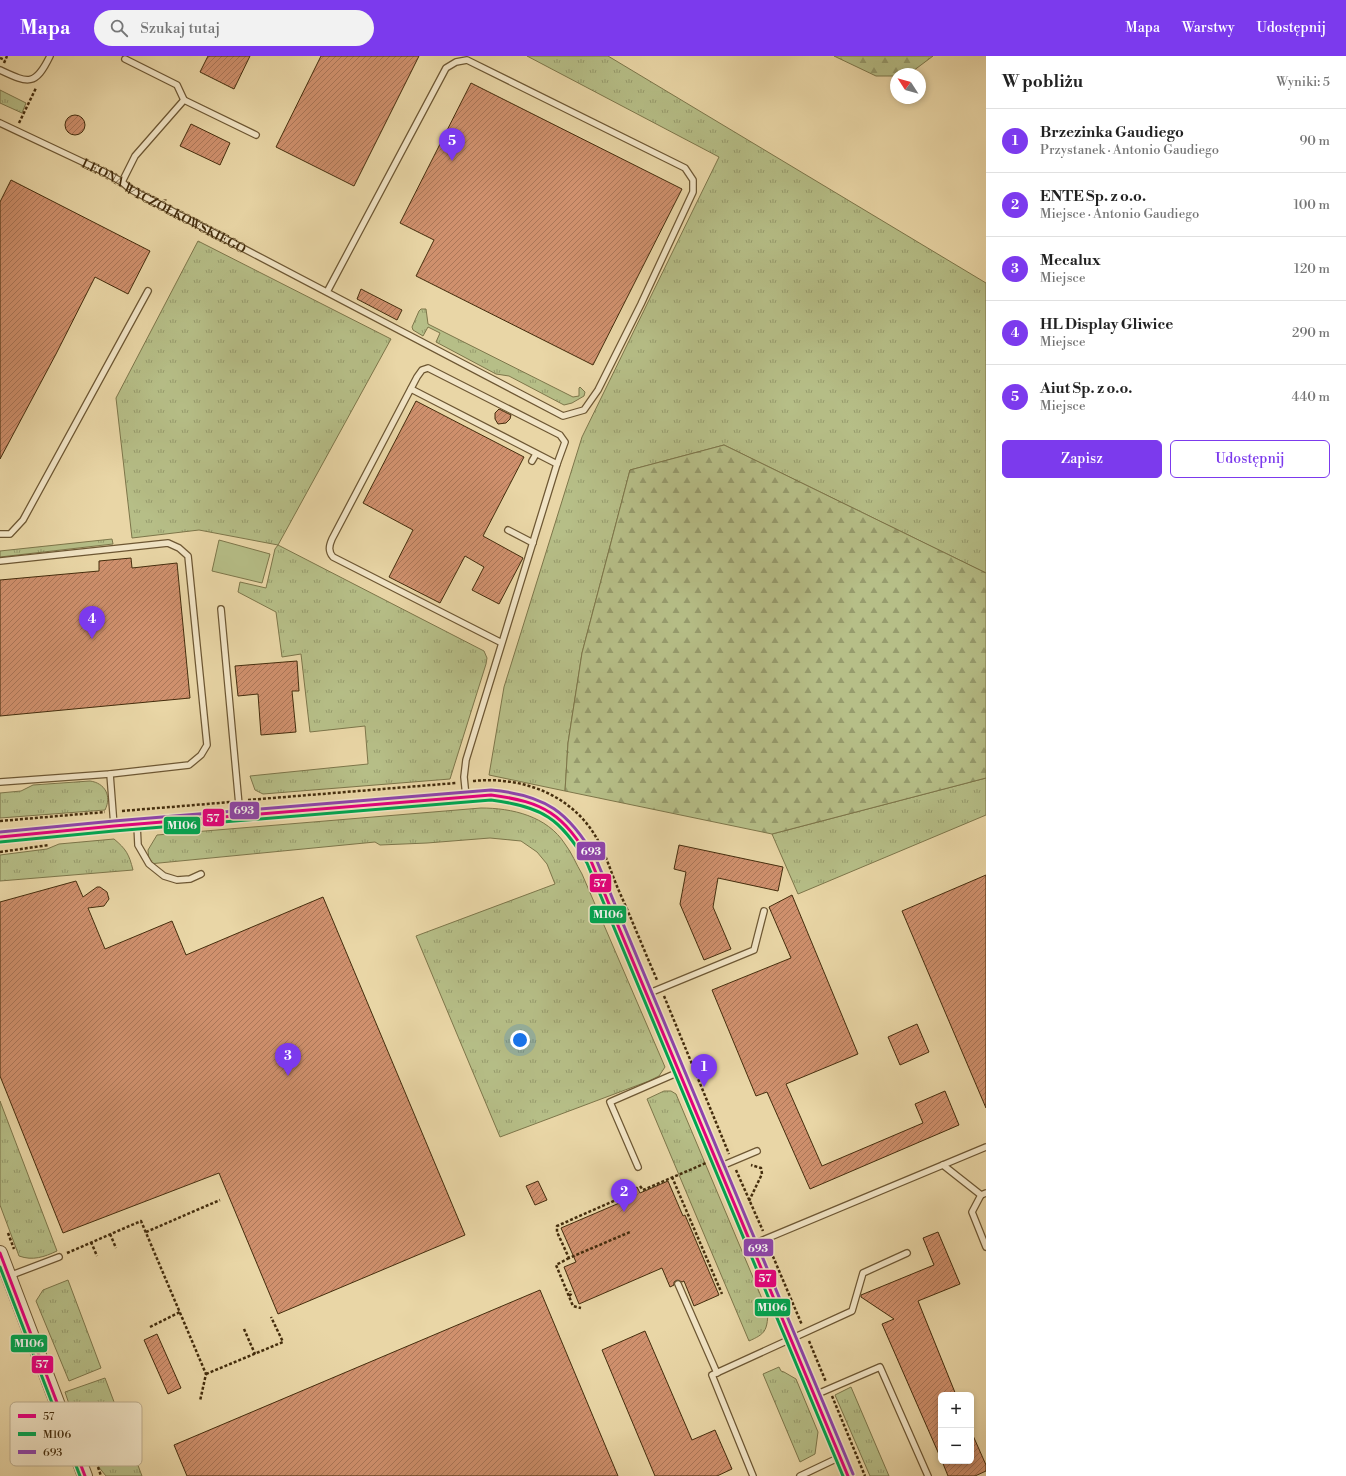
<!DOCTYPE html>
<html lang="pl">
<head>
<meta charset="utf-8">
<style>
	:root { --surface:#fff; --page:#f2f2f2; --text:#222; --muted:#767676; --line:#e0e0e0; --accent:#7c3aed }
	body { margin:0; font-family:"Libre Bodoni",serif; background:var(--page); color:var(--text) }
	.controls { position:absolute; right:12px; bottom:12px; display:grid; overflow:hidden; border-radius:6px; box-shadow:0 2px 6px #0003 }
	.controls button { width:36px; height:36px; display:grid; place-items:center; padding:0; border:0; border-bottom:1px solid var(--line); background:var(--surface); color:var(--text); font:20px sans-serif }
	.compass { position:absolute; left:890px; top:12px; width:36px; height:36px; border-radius:50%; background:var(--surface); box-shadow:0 2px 6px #0003; rotate:306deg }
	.you { position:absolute; left:520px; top:984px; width:14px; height:14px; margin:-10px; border:3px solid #fff; border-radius:50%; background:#1a73e8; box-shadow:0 0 0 6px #1a73e833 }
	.badge { display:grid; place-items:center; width:26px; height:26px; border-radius:50%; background:var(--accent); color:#fff; font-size:13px; font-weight:700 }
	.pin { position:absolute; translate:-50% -33px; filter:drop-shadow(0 1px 2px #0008) }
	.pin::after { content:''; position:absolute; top:21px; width:14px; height:12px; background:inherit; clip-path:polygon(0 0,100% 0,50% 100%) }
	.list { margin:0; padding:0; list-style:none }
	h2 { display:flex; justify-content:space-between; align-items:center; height:52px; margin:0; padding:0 16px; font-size:17px }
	h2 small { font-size:13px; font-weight:400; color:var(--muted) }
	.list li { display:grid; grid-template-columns:26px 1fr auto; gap:12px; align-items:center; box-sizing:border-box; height:64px; padding:0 16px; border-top:1px solid var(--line) }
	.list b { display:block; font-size:15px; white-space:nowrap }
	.list p { margin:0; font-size:13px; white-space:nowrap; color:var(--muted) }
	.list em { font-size:13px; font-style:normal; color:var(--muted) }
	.actions { display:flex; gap:8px; padding:12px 16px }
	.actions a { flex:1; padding:9px 0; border:1px solid var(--accent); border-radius:6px; text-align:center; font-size:14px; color:var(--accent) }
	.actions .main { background:var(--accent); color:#fff }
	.icon { flex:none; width:22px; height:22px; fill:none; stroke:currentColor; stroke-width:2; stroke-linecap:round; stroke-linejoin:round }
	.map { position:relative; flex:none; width:986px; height:1420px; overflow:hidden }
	header { display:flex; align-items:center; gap:24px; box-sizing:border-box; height:56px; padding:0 20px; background:var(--accent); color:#fff }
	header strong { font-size:19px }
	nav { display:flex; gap:22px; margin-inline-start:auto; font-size:14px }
	.search { width:280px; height:36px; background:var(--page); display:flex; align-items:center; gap:10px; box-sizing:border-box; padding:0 14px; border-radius:22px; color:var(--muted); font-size:15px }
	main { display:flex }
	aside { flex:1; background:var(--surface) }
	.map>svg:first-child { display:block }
	.grass { fill:url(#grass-tufts); stroke:#7d764a }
	.forest { fill:url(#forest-firs); stroke:#7d764a }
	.park { fill:#b6be87; stroke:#7d764a }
	.building { fill:url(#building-hatch); stroke:#442d0d }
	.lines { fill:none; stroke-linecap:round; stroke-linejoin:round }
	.service-casing { stroke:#6d5733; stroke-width:8 }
	.minor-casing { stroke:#6d5733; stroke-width:13 }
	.tertiary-casing { stroke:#6d5733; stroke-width:16 }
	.path { stroke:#442d0d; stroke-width:2.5; stroke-dasharray:3 2; stroke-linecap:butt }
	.service { stroke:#f1e4c5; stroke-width:5.5 }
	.minor { stroke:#f1e4c5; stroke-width:11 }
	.tertiary { stroke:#f1e4c5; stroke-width:14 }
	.bus-1-casing { stroke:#f1e4c5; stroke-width:6 }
	.bus-2-casing { stroke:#f1e4c5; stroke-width:6 }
	.bus-3-casing { stroke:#f1e4c5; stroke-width:6 }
	.bus-1 { stroke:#e5007d; stroke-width:3 }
	.bus-2 { stroke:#00a651; stroke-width:3 }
	.bus-3 { stroke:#8e44ad; stroke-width:3 }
	.labels { text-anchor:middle; stroke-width:3; stroke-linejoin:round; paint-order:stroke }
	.street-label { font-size:13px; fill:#442d0d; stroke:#f1e4c5 }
	.key { fill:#f1e4c5; stroke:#bdad8e; stroke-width:1 }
	.key-label { font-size:11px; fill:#442d0d }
	.line-badge { stroke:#f1e4c5; stroke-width:1.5 }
	.badge-label { font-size:11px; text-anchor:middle; font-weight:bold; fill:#fff }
</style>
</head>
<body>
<header>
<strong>Mapa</strong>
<div class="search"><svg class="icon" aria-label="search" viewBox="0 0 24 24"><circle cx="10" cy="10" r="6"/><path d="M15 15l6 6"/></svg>Szukaj tutaj</div>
<nav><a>Mapa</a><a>Warstwy</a><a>Udostępnij</a></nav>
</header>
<main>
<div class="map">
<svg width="986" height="1420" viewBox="0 0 986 1420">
	<defs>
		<pattern id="grass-tufts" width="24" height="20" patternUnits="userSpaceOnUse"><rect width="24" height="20" fill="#b6be87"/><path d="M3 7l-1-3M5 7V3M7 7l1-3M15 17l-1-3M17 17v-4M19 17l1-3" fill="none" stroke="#969b6d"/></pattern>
		<pattern id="forest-firs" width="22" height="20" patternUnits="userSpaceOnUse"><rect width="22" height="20" fill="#b6be87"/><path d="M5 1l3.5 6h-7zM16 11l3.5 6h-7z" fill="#969b6d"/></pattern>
		<pattern id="building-hatch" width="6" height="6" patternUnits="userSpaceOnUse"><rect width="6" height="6" fill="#cf906d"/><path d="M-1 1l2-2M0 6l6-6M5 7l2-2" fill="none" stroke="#aa7658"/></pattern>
	</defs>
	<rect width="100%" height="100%" fill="#e9d6a6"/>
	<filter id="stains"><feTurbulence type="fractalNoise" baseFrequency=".005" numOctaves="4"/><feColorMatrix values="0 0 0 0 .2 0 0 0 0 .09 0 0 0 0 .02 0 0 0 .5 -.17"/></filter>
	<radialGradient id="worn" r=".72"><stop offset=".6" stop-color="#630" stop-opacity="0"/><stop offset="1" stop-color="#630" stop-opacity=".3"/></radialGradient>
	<g class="grass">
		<polygon points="527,0 608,0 986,227 986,517 724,389 630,414 582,597 568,687 565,735 489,719 504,631 582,381 719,101"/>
		<polygon points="0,34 26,47 22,57 0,47"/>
		<polygon points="198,185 391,283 278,489 484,595 487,602 486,608 450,723 263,738 255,734 250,720 368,708 365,670 310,676 301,598 282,601 276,556 238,536 240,526 266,532 275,493 278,489 199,474 132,482 116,342"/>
		<polygon points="421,253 426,253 428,268 573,341 579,340 579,332 580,331 585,336 584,340 572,347 564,349 509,320 496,318 436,286 440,277 428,271 423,280 413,274 412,271 419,255"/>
		<polygon points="112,483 113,488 0,501 0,495"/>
		<polygon points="986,722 986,759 798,838 772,778"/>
		<path d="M90,725C105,727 112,740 105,754L0,762V737L21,735L33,729Z"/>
		<path d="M481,752C512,752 547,760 565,788C572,797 576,808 582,818L665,1011L659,1020L649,1025L500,1081L416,880L555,828L547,808L537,796L521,785L490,782L427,787L380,789L375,786L149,808L148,794L157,779Z"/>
		<path d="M114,783C126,793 129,798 133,814L0,825V799L47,793L59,788Z"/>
		<path d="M664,1035H671L676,1038L768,1257C767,1275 765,1278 749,1285L647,1043Z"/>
		<path d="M0,1045L57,1195C44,1201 33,1205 19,1200L0,1149Z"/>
		<polygon points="68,1224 101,1312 69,1325 36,1245 43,1234"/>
		<polygon points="779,1311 781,1315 784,1316 796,1323 818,1376 815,1398 800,1406 763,1318"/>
		<polygon points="105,1322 142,1420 106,1420 84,1393 65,1336"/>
		<polygon points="851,1331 889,1420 870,1420 835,1339"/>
	</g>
	<g class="forest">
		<polygon points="834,0 933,0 909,18 896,18 896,20 876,20"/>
		<polygon points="724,389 986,517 986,722 772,778 565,735 568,687 582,597 630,414"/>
	</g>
	<polygon class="park" points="219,484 270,498 262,527 212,515"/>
	<g class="building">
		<polygon points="208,0 250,0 234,33 200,16"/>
		<polygon points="321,0 419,0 354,130 276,91"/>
		<polygon points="471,27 682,133 593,309 416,220 434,184 400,167"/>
		<circle cx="75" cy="69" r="10"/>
		<polygon points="191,68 230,87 220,109 180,90"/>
		<polygon points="11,124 150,195 128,238 95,221 56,298 0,403 0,146"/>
		<polygon points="361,233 402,254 397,264 357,243"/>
		<polygon points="416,345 524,401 483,480 523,502 499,548 472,534 484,511 465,500 440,547 389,521 413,474 363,447"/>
		<polygon points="499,353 511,359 510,363 506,367 498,368 495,363 495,357"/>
		<polygon points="131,502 132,512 177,507 190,642 0,660 0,524 99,515 99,505"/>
		<polygon points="297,605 299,635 292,635 296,676 261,679 258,638 238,640 235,610"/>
		<polygon points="679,789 783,811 778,835 718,822 713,851 731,893 704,904 680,848 686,816 674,813"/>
		<polygon points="986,819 986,1052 902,855"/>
		<polygon points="76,825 83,841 97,831 100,831 107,836 109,843 104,850 88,852 105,893 172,865 186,899 323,841 465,1179 278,1258 219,1117 63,1177 0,1020 0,846"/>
		<polygon points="792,839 858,998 786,1028 822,1110 923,1067 915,1048 945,1035 959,1069 810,1133 767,1036 756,1040 712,934 791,902 769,851"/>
		<polygon points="917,968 929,996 900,1009 888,981"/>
		<polygon points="538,1125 547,1144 535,1149 526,1130"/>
		<polygon points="668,1125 683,1160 685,1159 719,1239 694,1250 684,1225 682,1226 677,1224 674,1226 674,1229 670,1231 662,1212 579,1248 564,1211 576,1206 561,1172 631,1142 628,1135 633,1133 637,1131 640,1137"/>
		<polygon points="938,1176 960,1228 918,1245 956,1339 941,1339 941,1403 882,1268 894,1263 861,1241 861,1239 934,1209 923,1182"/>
		<polygon points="540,1234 618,1420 187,1420 174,1389"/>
		<polygon points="645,1275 692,1384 715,1374 732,1413 717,1420 655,1420 602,1294"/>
		<polygon points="157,1278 181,1332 168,1338 144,1284"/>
		<polygon points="971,1375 986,1409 986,1415 975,1420 948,1420 942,1405 971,1405"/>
	</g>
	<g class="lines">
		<defs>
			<g id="service">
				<polyline points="125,3 177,29 184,44"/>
				<path d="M0,14C28,27 35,31 50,0"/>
				<path id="s1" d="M0,67L106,117L122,126L130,133L563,360L584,354L598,334L641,248L693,136V124L685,112L467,4L456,6L446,12L327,236"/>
				<polyline points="122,126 135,100 184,44 256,79"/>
				<polyline points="411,333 557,408"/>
				<polyline points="532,405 536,398"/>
				<polyline points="508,474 533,487"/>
				<polyline points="0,478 10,478 23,464 148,235"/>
				<polyline points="0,505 168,487 179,492 188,500 207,689 201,699 189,709 110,718 0,726"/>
				<polyline points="221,553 240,760"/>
				<polyline points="110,718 114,770"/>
				<path d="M466,741L464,721L466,704L557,408L565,386L560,379L428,312L422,314L417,321L332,483C329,490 328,495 333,501L502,587"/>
				<polyline points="137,769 138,789 149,808 164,820 177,824 190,823 201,818"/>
				<polyline points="647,938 754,894 764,855"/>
				<polyline points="943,1109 981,1139 986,1137"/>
				<polyline points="638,1111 610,1046 679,1016"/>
				<polyline points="719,1111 757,1095"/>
				<polyline points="981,1139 972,1156 986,1191"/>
				<polyline points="751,1189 986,1091"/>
				<polyline points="9,1220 59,1201"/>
				<polyline points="678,1228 717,1317"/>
				<polyline points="815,1339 880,1311 928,1420"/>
				<polyline points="753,1420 712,1319 852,1255 863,1217 907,1197"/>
				<polyline points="800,1420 840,1401"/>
			</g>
			<path id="minor" d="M0,781L114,770L491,739C545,744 565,758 591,805L848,1420"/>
			<polyline id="tertiary" points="0,1197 85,1420"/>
		</defs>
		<use href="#service" class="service-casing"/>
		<use href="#minor" class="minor-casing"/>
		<use href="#tertiary" class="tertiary-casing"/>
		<g class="path">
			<polyline points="0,2 5,4"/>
			<polyline points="4,7 7,0"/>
			<polyline points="19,67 36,32"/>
			<path d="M473,725C521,720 571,738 596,781C606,798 611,817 619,835C632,864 644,894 657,924"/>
			<polyline points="248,744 456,727"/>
			<polyline points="122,755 231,746"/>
			<polyline points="0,765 105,756"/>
			<polyline points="0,796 49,789"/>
			<polyline points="664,940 729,1098"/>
			<polyline points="736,1114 763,1175"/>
			<polyline points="672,1121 722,1238"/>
			<polyline points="640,1130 643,1134 706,1107"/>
			<polyline points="625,1137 625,1140 557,1170 557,1176 569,1202 630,1176"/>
			<polyline points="749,1145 762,1118 761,1112 751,1109"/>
			<polyline points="146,1176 220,1144"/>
			<polyline points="8,1177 14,1193"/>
			<polyline points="110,1178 116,1192"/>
			<polyline points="91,1186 97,1200"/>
			<polyline points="769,1191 802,1269"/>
			<polyline points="67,1197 141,1165 206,1318 200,1345"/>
			<polyline points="569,1202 556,1209 573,1250 581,1252"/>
			<polyline points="569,1240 571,1238 570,1235"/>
			<polyline points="150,1271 180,1256"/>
			<polyline points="244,1273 255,1298"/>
			<polyline points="809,1285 826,1326"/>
			<polyline points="206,1318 283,1286 271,1261"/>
			<polyline points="832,1340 865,1420"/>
			<polyline points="98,1411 101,1420"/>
		</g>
		<use href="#service" class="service"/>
		<use href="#minor" class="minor"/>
		<use href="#tertiary" class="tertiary"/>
		<defs>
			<g id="bus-1">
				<path d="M0,781L114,770L491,739C545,746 563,758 591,805L848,1420"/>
				<polyline points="0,1197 85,1420"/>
			</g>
			<g id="bus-2">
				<path d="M0,786L114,775L491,744C543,751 560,762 587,807L843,1420"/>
				<polyline points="0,1211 80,1420"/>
			</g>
			<path id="bus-3" d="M0,776L114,765L491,734C546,739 569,756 596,803L853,1418"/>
		</defs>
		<use href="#bus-1" class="bus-1-casing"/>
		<use href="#bus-2" class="bus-2-casing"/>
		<use href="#bus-3" class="bus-3-casing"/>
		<use href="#bus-1" class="bus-1"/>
		<use href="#bus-2" class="bus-2"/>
		<use href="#bus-3" class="bus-3"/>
	</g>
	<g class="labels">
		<g class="street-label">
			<text dy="5" stroke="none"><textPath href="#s1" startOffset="184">LEONA WYCZÓŁKOWSKIEGO</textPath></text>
		</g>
	</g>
	<rect x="10" y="1346" width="132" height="64" rx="6" class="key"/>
	<rect x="18" y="1358" width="18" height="4" fill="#e5007d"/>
	<rect x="18" y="1376" width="18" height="4" fill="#00a651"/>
	<rect x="18" y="1394" width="18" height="4" fill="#8e44ad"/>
	<g class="key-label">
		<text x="43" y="1364">57</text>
		<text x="43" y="1382">M106</text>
		<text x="43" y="1400">693</text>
	</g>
	<g class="line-badge">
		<rect x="229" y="745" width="31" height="19" rx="4" fill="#8e44ad"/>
		<rect x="202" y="752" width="23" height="19" rx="4" fill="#e5007d"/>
		<rect x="163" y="760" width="38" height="19" rx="4" fill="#00a651"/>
		<rect x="576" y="785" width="30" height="20" rx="4" fill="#8e44ad"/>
		<rect x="589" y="817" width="23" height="20" rx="4" fill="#e5007d"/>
		<rect x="589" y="849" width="38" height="19" rx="4" fill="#00a651"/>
		<rect x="743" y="1182" width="31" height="19" rx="4" fill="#8e44ad"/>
		<rect x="754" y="1213" width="23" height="19" rx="4" fill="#e5007d"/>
		<rect x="754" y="1242" width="37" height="19" rx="4" fill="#00a651"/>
		<rect x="10" y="1278" width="38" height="19" rx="4" fill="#00a651"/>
		<rect x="31" y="1299" width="23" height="19" rx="4" fill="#e5007d"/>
	</g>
	<g class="badge-label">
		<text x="244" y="758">693</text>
		<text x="213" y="766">57</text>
		<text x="182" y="773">M106</text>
		<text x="591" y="799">693</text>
		<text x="600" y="831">57</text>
		<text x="608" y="862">M106</text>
		<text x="758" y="1196">693</text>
		<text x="765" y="1226">57</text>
		<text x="772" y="1255">M106</text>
		<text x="29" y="1291">M106</text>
		<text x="42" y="1312">57</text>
	</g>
	<rect width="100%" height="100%" filter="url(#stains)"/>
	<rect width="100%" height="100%" fill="url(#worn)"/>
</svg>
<div class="controls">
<button>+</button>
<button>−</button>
</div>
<svg class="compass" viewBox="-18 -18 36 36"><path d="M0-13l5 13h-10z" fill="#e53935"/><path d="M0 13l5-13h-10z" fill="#767676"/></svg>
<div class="you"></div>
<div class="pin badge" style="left:704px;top:1031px">1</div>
<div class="pin badge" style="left:624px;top:1156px">2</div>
<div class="pin badge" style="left:288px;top:1020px">3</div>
<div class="pin badge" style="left:92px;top:583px">4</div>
<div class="pin badge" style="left:452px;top:105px">5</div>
</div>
<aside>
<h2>W pobliżu<small>Wyniki: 5</small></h2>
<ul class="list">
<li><span class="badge">1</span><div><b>Brzezinka Gaudiego</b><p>Przystanek · Antonio Gaudiego</p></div><em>90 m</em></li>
<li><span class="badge">2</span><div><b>ENTE Sp. z o.o.</b><p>Miejsce · Antonio Gaudiego</p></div><em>100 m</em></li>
<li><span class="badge">3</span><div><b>Mecalux</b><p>Miejsce</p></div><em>120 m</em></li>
<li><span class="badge">4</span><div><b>HL Display Gliwice</b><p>Miejsce</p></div><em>290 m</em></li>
<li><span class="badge">5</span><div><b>Aiut Sp. z o.o.</b><p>Miejsce</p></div><em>440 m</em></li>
</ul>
<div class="actions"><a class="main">Zapisz</a><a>Udostępnij</a></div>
</aside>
</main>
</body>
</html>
